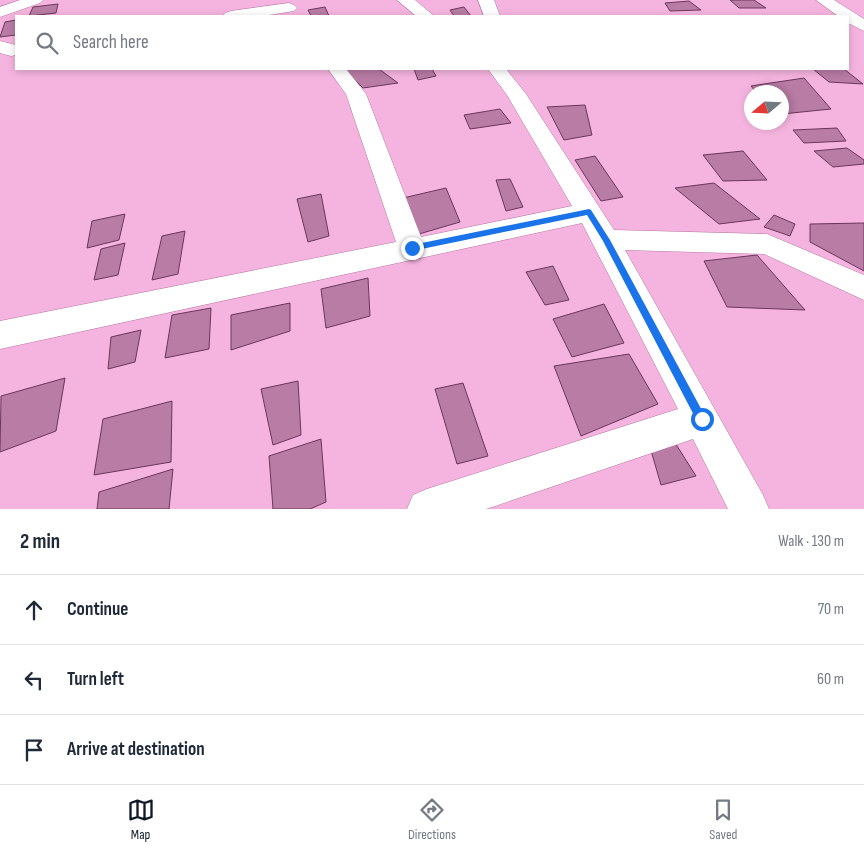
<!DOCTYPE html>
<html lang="en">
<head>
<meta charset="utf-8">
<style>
	:root { --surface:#fff; --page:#f6f6f7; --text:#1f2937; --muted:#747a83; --line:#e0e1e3; --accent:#111827 }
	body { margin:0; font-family:"Sofia Sans Condensed",sans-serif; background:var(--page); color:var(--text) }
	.compass { position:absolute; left:744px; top:85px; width:45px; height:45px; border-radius:50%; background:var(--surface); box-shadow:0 2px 8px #0003; rotate:251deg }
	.stop { position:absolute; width:15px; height:15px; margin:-11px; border:4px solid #1a73e8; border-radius:50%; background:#fff }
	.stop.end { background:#1a73e8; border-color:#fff; box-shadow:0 1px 5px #0008 }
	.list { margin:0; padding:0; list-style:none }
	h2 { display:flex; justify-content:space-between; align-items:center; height:65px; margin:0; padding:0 20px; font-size:21px }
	h2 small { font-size:16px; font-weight:400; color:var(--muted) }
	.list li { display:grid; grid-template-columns:32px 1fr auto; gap:15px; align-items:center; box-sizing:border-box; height:70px; padding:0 20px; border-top:1px solid var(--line) }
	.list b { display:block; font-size:19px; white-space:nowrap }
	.list em { font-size:16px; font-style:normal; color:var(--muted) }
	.icon { flex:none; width:28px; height:28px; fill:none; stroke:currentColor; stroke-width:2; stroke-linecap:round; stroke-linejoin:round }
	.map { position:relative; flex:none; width:864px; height:509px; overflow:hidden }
	.search { position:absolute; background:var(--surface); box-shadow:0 2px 8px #0003; left:15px; right:15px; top:15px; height:55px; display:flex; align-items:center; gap:12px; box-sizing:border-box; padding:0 18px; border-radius:0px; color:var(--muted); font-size:19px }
	.sheet { height:275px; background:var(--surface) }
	nav { display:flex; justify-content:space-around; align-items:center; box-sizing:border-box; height:70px; border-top:1px solid var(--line); background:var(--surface); font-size:14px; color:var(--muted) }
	nav a { display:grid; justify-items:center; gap:2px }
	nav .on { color:var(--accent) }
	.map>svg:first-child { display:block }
	.building { fill:#b97ca5; stroke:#6c365c }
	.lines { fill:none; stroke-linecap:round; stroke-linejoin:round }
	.minor-casing { stroke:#b579a2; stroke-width:1 }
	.minor { fill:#fff; fill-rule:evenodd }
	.route { fill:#1a73e8 }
</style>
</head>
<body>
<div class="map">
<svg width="864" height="509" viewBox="0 0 864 509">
	<rect width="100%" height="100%" fill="#f5b4df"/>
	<g class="building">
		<polygon points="730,0 754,0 766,8 739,8"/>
		<polygon points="689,1 701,10 670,11 665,3"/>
		<polygon points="58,4 56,13 29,16 33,7"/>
		<polygon points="325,7 329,16 311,16 308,10"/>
		<polygon points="464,7 471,16 454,16 450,10"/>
		<polygon points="16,20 16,35 0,37 5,22"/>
		<polygon points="344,69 379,69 398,83 363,88"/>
		<polygon points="414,69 432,69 436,76 418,80"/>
		<polygon points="813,69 844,69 863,84 829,82"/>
		<polygon points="804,78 831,109 782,114 782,92 756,92 751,86"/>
		<polygon points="585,105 592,135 564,140 547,107"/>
		<polygon points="500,109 511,123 470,129 464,115"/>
		<polygon points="837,128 846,141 804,143 793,130"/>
		<polygon points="847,148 864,160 864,164 833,167 814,151"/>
		<polygon points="743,151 767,180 723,181 703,155"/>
		<polygon points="595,156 623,197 601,201 575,160"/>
		<polygon points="510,179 523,207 506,211 496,180"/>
		<polygon points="714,183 760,219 719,224 675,188"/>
		<polygon points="446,188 460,222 419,234 403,198"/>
		<polygon points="321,194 329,236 308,242 297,199"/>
		<polygon points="125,214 119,240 87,248 92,221"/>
		<polygon points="774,215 795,224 790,236 764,227"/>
		<polygon points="864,223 864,271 810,242 810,224"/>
		<polygon points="185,231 178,274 152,280 162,236"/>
		<polygon points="125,243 118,275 94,280 101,249"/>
		<polygon points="757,255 805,310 727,307 704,261"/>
		<polygon points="553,266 569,300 545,305 526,272"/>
		<polygon points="368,278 370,316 326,328 321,289"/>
		<polygon points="290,303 290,331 231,350 231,315"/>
		<polygon points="604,304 624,343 572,357 553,319"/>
		<polygon points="211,308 209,349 165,358 172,315"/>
		<polygon points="141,330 135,362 108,369 111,337"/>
		<polygon points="629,354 658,404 581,436 554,366"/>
		<polygon points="65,378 56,431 0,452 1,396"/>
		<polygon points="298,381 301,435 273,445 261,389"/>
		<polygon points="463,383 488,456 457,464 435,389"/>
		<polygon points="172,401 171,462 94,475 103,419"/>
		<polygon points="672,438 696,476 661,485 650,447"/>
		<polygon points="321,439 326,502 310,509 273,509 269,456"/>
		<polygon points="173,469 169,509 97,509 99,492"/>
	</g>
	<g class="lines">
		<defs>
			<g id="minor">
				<polygon points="20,0 43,0 40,3 0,17 0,7"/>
				<polygon points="397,0 415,0 434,16 416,16"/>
				<polygon points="478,0 494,0 500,16 484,16"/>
				<polygon points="816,0 834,0 864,19 864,31 848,23 848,16 838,16"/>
				<polygon points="289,3 294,5 297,8 294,11 263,16 223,16 225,13 231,11"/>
				<polygon points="0,41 16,45 16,55 11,56 0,53"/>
				<polygon points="328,69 346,69 366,94 421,237 572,206 507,95 488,69 506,69 526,94 614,230 767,234 864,275 864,300 764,254 625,250 763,495 769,509 728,509 693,439 486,509 407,509 413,495 427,489 678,409 582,223 0,349 0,321 396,242 346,94"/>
			</g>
		</defs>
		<use href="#minor" class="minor-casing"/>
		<use href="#minor" class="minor"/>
	</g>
	<polygon class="route" points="589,209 591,210 610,240 705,416 707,419 705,423 702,424 698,423 603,241 587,215 412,251 408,248 412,245"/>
</svg>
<svg class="compass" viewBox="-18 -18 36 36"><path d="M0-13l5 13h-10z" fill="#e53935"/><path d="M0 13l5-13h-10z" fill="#747a83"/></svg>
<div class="stop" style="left:702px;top:419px"></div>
<div class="stop end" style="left:412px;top:248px"></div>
<div class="search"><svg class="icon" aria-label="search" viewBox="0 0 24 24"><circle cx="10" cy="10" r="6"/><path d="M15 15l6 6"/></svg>Search here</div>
</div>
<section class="sheet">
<h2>2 min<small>Walk · 130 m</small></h2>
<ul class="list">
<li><svg class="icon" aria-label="ahead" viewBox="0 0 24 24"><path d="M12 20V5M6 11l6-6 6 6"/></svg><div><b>Continue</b></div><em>70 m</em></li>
<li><svg class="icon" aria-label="left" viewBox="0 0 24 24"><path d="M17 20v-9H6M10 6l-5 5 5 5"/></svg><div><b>Turn left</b></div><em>60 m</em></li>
<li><svg class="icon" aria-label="arrive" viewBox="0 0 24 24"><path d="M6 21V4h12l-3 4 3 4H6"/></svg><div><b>Arrive at destination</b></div></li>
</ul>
</section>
<nav>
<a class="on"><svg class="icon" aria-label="map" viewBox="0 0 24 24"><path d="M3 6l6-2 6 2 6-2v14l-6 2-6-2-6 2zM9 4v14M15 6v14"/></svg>Map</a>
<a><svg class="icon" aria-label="directions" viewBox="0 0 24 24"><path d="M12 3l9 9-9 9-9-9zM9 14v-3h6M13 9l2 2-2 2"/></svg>Directions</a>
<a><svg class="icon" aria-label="saved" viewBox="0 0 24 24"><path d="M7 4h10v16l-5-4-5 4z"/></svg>Saved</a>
</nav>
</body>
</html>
